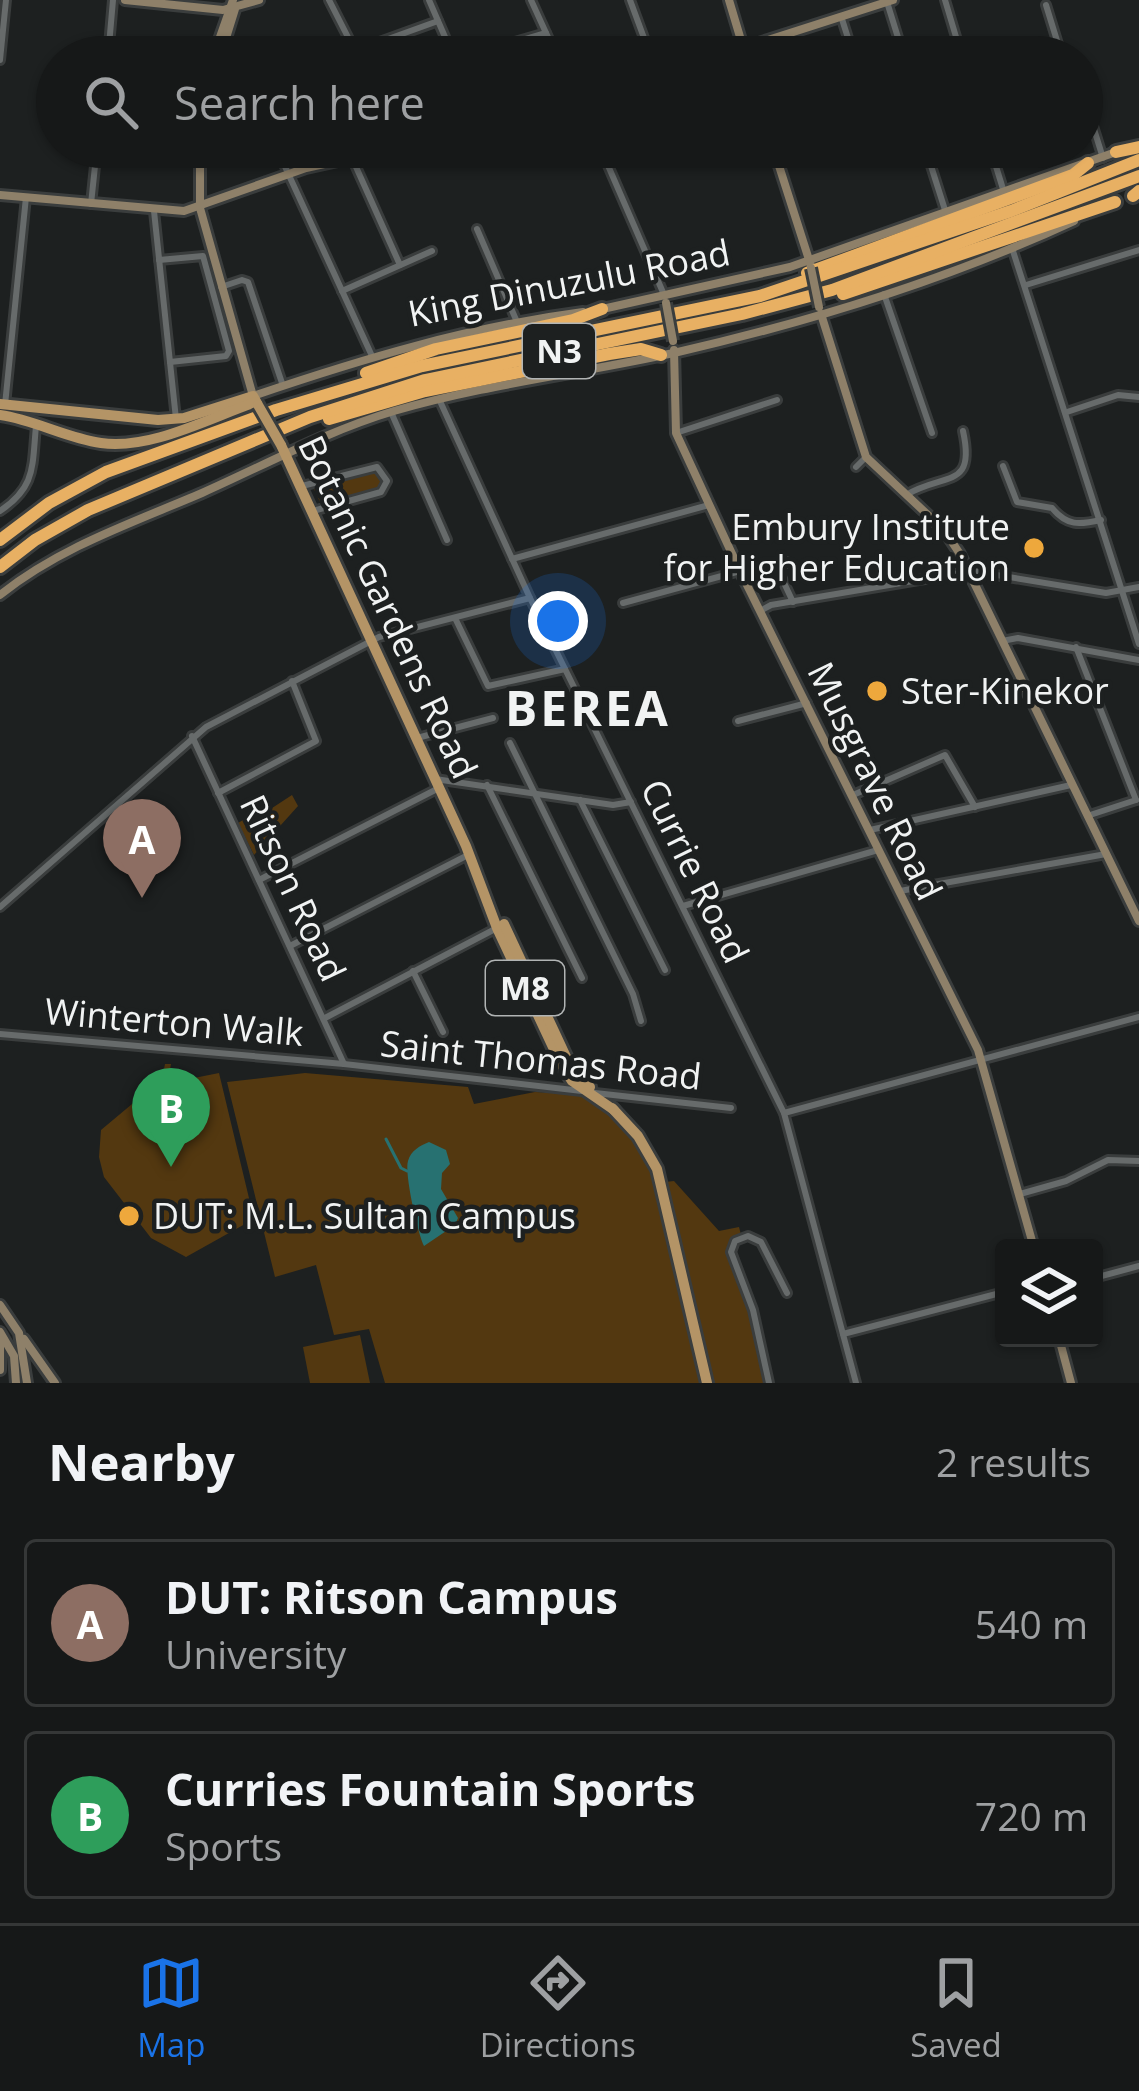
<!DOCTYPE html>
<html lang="en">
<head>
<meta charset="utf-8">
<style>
	:root { --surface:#161818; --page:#1f2121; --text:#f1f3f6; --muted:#9ea0a2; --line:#353737; --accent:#1a73e8 }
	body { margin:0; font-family:"Open Sans",sans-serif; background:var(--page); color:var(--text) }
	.controls { position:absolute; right:36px; bottom:36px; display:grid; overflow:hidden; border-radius:12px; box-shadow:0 3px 9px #0004 }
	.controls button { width:108px; height:108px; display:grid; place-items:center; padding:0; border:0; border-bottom:3px solid var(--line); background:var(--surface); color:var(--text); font:60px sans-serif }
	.you { position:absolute; left:558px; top:621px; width:42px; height:42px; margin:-30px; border:9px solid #fff; border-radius:50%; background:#1a73e8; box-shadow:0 0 0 18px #1a73e833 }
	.badge { display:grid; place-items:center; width:78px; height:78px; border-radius:50%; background:var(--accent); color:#fff; font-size:39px; font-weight:700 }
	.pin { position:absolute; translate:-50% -99px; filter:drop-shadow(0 3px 6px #0008) }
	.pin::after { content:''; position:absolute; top:63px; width:42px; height:36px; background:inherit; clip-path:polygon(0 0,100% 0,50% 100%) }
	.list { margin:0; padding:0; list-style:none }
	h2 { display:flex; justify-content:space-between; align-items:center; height:156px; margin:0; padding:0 48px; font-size:51px }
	h2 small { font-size:39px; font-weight:400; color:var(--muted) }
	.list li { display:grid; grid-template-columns:78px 1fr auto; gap:36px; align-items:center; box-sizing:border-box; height:168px; margin:0 24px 24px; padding:0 24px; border:3px solid var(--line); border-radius:12px }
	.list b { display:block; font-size:45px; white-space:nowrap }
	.list p { margin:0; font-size:39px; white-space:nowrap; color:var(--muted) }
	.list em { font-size:39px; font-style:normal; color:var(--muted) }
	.icon { flex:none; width:66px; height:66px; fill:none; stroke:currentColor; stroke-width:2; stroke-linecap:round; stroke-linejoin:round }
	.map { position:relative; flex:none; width:1139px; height:1383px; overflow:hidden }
	.search { position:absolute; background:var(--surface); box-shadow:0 3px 9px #0004; left:36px; right:36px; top:36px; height:132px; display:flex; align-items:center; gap:30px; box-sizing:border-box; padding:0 42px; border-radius:66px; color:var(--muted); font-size:45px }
	.sheet { height:540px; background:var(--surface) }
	nav { display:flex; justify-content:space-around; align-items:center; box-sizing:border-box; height:168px; border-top:3px solid var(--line); background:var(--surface); font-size:33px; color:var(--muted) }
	nav a { display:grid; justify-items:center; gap:6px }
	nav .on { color:var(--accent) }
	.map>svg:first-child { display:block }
	.green { fill:#533810 }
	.water { fill:#277171 }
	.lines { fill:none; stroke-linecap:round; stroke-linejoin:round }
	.stream { stroke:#277171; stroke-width:3 }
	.street-casing { stroke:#3a3d3d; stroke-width:12 }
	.secondary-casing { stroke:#3a3d3d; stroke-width:14 }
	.primary-casing { stroke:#3a3d3d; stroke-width:16 }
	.highway-casing { stroke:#3a3d3d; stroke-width:18 }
	.street { stroke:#676b6b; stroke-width:6 }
	.secondary { stroke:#8e8069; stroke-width:8 }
	.primary { stroke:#b49466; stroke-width:10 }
	.highway { stroke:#e8b063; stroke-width:12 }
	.secondary-bridge-casing { stroke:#3a3d3d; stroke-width:14; stroke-linecap:butt }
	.primary-bridge-casing { stroke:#3a3d3d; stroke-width:16; stroke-linecap:butt }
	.secondary-bridge { stroke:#8e8069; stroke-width:8 }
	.primary-bridge { stroke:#b49466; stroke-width:10 }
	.poi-dot { fill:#eea83c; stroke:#1d2020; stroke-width:4.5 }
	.labels { text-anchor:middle; stroke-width:9; stroke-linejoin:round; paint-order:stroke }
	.shield { fill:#1d2020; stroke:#b1b4b4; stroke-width:3 }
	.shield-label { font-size:33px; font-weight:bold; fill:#f1f3f3 }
	.street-label { font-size:36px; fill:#f1f3f3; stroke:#1d2020 }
	.poi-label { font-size:36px; fill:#f1f3f3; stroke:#1d2020; text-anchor:start }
	.district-label { font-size:48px; font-weight:bold; letter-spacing:3px; fill:#f1f3f3; stroke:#1d2020 }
</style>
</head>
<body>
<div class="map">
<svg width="1139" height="1383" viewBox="0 0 1139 1383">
	<rect width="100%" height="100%" fill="#1d2020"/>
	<g class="green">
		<polygon points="375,470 384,483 381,489 321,504 313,487"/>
		<polygon points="292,795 298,806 254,855 238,823 263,808 266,812"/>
		<polygon points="165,1064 171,1064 169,1075 194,1078 219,1073 254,1219 186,1257 151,1238 104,1177 99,1157 101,1130 162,1079"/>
		<polygon points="305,1073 468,1087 474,1104 535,1092 594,1095 636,1135 656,1183 674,1181 719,1231 739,1227 741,1235 731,1245 768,1383 385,1383 369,1329 334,1335 316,1265 275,1277 227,1082"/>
		<polygon points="360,1335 370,1383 310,1383 303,1347"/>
	</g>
	<path class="water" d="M429,1142L446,1150L450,1164L442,1173L441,1189L458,1218L455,1225L424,1246C418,1234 404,1173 408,1161C411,1150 420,1146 429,1142Z"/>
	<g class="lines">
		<polyline class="stream" points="386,1139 401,1168 407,1171"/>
		<defs>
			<g id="street">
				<polyline points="329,0 355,51 438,21"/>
				<polyline points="429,0 445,37"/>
				<polyline points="531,0 557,57"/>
				<polyline points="630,0 651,57"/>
				<polyline points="945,0 962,57"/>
				<polyline points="887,2 904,57"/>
				<polyline points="1046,5 1058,44 1066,57"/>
				<polyline points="841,16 854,57"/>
				<polyline points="222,51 237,57"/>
				<polyline points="484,51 546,33"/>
				<polyline points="108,57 113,0"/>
				<polyline points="322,57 328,55"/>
				<polyline points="0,60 6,0"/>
				<polyline points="1082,91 1103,158"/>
				<polyline points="276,147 372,356"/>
				<polyline points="600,147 665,297"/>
				<polyline points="925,147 945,210"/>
				<polyline points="990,147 1003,189"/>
				<polyline points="352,158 400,265"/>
				<polyline points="91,204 97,147"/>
				<polyline points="154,211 176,419"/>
				<polyline points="477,229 517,322"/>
				<polyline points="1012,248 1139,644"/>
				<polyline points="159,260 203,256 229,351 226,356 170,362"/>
				<polyline points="1026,285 1139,250"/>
				<polyline points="221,287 242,280 248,282 283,386"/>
				<polyline points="342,291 432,251"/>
				<polyline points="884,294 932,433"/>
				<polyline points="439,399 530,598 784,1113 856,1383"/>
				<polyline points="5,405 26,197"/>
				<polyline points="391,412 447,540"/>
				<polyline points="1067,412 1118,395 1139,397"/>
				<polyline points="676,433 777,400"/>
				<path d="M1003,466L1017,502L1052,508C1067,526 1079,525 1101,520"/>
				<polyline points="856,467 866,457"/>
				<polyline points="302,486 377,467 387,481 381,492 313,511"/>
				<path d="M906,495C944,472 976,490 963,431"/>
				<path d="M0,511C36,487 32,467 36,426"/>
				<polyline points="512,559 709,505"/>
				<polyline points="787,562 777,568 793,602"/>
				<polyline points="623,603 740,571"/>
				<polyline points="760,611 771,605 972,571 1106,593 1139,587"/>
				<polyline points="455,618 488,686 565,669"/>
				<polyline points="1002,641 1018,638 1139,660"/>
				<polyline points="1076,647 1136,800"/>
				<polyline points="738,721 807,703"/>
				<polyline points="192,736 344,1064"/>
				<polyline points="417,738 493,718"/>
				<polyline points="510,743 633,994 641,1021"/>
				<polyline points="435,779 613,805 631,802"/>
				<polyline points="487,785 582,978"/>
				<polyline points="218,793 316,741 292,681"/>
				<polyline points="853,795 945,755 975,807"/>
				<polyline points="580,800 665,970"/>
				<polyline points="1087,816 1136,800"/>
				<polyline points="870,830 1071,785"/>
				<polyline points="259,880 439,788"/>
				<polyline points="900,891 1106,854"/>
				<polyline points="683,906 878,850"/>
				<polyline points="0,907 206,727 379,637 530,598"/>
				<polyline points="290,946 468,855"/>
				<polyline points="413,971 443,1032"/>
				<polyline points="325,1018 497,928"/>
				<polyline points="0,1034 344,1064 582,1091"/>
				<polyline points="595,1093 731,1108"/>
				<polyline points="784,1113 1139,1017"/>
				<polyline points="1020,1194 1066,1181 1108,1160 1139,1161"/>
				<polyline points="1094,1278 1139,1266"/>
				<polyline points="843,1334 1004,1292"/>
				<polyline points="769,1383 753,1310 731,1252 735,1241 748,1236 761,1242 787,1293"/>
			</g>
			<g id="secondary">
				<polyline points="125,0 223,10 259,0"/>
				<polyline points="729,0 746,57"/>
				<polyline points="213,57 233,0"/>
				<polyline points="220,57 235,9"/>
				<polyline points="715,57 893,0"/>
				<path d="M200,147V208L253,396C362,359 468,327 583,312"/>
				<polyline points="773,147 811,266"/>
				<polyline points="0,195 184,211 306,168 402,147"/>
				<polyline points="598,310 790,267 1116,152"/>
				<polyline points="821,314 866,457 944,530 960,554 1139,921"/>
				<polyline points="674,350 676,433 740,571 978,1050 1034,1248"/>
				<path d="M0,595C60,547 132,523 202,493C265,465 327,431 394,411C487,384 584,373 678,352C813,321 949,279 1074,221"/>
				<polyline points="0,1305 19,1333 27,1383"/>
				<polyline points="0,1332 14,1356 16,1383"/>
				<polyline points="1059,1338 1071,1383"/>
				<polyline points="24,1339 55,1383"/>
				<polyline points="0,1340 0,1370"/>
			</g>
			<g id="primary">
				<polyline points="0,404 158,420 184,418 253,396 258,405"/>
				<path d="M0,415C35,420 66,438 101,443C151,450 209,418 256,402"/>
				<polyline points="281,445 466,846 497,928 560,1062 572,1081 614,1110"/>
				<polyline points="504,924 568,1061 590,1087"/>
				<polyline points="612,1108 638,1136 657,1169 707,1383"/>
			</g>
			<g id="highway">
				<polyline points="1116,152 1139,147"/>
				<polyline points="1133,196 1139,191"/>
				<polyline points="807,273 1073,175 1088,163"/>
				<polyline points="843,294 1115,202"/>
				<polyline points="366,373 436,349 573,320 602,309"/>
				<polyline points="329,419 425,391 609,354 641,349 661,355"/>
				<polyline points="0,540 49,503 106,472 276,410 422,366 760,296 1011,211 1139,160"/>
				<polyline points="0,567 35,540 88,510 310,417 425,380 742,314 832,290 1139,176"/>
			</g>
		</defs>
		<use href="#street" class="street-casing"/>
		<use href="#secondary" class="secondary-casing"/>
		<use href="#primary" class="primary-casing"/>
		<use href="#highway" class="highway-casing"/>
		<use href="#street" class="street"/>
		<use href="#secondary" class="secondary"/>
		<use href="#primary" class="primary"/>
		<use href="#highway" class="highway"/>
		<defs>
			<g id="secondary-bridge">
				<polyline points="811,268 819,307"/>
				<polyline points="666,303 673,341"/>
			</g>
			<polyline id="primary-bridge" points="258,405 281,445"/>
		</defs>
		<use href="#secondary-bridge" class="secondary-bridge-casing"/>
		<use href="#primary-bridge" class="primary-bridge-casing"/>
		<use href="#secondary-bridge" class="secondary-bridge"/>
		<use href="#primary-bridge" class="primary-bridge"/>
	</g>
	<g class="poi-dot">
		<circle cx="1034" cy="548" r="12"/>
		<circle cx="877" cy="691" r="12"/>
		<circle cx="129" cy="1216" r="12"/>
	</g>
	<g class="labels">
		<g class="shield">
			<rect x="523" y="324" width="72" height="54" rx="9"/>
			<rect x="486" y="961" width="78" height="54" rx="9"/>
		</g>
		<g class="shield-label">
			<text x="559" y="363">N3</text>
			<text x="525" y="1000">M8</text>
		</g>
		<g class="street-label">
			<text transform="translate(569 283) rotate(-11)" y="13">King Dinuzulu Road</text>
			<text transform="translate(388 607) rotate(65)" y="13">Botanic Gardens Road</text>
			<text transform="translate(875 781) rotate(64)" y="13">Musgrave Road</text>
			<text transform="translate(695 871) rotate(64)" y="13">Currie Road</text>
			<text transform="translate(293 888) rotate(65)" y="13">Ritson Road</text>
			<text transform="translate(174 1022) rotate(5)" y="13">Winterton Walk</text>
			<text transform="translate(541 1060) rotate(6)" y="13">Saint Thomas Road</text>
		</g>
		<g class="poi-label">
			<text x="1010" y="540" text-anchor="end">Embury Institute<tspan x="1010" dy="41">for Higher Education</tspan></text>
			<text x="901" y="704">Ster-Kinekor</text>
			<text x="153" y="1229">DUT: M.L. Sultan Campus</text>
		</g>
		<g class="district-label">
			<text x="588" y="726">BEREA</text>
		</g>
	</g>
</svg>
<div class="controls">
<button><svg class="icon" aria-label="layers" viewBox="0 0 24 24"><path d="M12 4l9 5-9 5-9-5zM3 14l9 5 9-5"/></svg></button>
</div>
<div class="you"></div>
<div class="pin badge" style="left:142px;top:898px;background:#8d6e63">A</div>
<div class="pin badge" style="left:171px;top:1167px;background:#2e9e5b">B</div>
<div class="search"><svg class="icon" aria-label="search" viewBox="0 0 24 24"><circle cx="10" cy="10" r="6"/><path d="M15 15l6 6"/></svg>Search here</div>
</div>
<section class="sheet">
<h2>Nearby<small>2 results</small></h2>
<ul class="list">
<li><span class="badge" style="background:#8d6e63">A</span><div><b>DUT: Ritson Campus</b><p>University</p></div><em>540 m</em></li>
<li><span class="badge" style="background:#2e9e5b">B</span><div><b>Curries Fountain Sports</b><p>Sports</p></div><em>720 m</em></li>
</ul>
</section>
<nav>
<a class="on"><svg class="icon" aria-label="map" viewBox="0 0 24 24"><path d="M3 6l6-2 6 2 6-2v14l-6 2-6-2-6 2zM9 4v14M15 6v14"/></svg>Map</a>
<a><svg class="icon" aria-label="directions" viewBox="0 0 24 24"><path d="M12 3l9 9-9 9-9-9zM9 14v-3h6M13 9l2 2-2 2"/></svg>Directions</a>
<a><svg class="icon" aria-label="saved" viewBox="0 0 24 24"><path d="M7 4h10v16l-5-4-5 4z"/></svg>Saved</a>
</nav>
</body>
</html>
